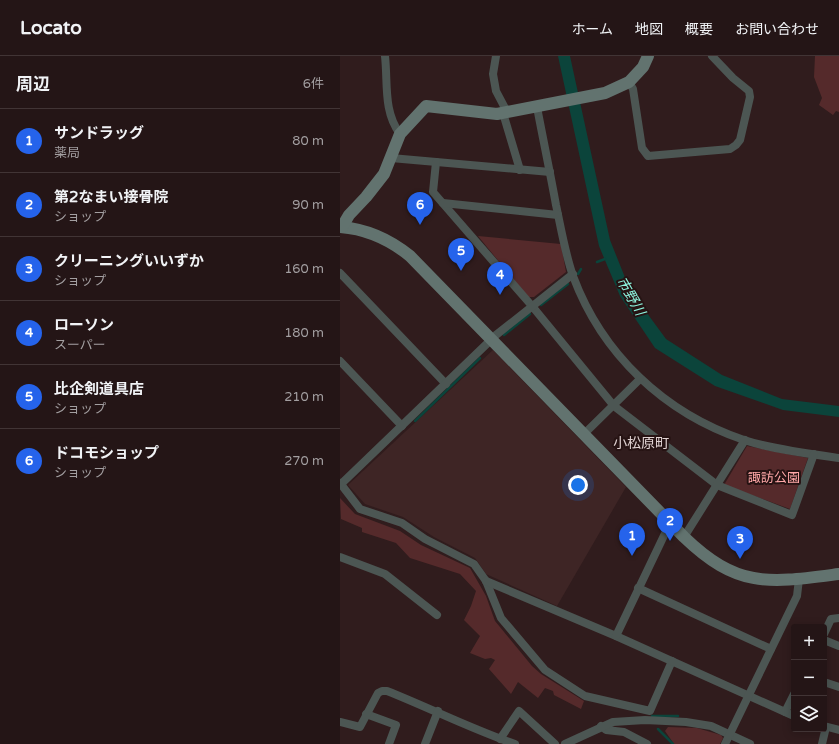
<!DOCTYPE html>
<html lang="ja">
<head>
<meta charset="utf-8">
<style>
	:root { --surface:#241516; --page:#2c1e1f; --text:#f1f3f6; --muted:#a39fa1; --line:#413435; --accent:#2563eb }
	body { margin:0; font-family:"Varela Round","Noto Sans JP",sans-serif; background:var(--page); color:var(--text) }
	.controls { position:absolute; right:12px; bottom:12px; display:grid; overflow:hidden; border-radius:4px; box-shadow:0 2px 10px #0003 }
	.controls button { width:36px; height:36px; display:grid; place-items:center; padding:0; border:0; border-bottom:1px solid var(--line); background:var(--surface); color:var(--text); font:20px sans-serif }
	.you { position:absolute; left:238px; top:429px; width:14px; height:14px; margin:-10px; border:3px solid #fff; border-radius:50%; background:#1a73e8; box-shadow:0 0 0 6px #1a73e833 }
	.badge { display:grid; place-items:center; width:26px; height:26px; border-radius:50%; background:var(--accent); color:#fff; font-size:13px; font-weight:700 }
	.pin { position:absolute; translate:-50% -33px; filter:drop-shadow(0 1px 2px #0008) }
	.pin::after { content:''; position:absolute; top:21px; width:14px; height:12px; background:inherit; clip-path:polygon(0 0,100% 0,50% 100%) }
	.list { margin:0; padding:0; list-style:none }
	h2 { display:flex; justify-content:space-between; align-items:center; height:52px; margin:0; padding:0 16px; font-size:17px }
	h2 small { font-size:13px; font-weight:400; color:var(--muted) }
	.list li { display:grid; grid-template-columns:26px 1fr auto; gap:12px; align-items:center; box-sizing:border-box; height:64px; padding:0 16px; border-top:1px solid var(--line) }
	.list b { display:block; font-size:15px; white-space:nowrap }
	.list p { margin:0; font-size:13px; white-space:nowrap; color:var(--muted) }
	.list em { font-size:13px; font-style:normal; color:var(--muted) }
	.icon { flex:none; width:22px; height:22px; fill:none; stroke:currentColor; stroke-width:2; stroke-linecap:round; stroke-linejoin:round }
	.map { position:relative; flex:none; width:499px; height:688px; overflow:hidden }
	header { display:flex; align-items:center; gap:24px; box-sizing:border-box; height:56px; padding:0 20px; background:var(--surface); border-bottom:1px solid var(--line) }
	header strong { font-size:19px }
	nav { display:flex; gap:22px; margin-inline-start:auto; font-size:14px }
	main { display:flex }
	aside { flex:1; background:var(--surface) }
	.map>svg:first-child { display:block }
	.built { fill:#3e2525 }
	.green { fill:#552a2b }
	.water { fill:#0b443b }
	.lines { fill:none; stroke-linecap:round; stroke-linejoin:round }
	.stream { stroke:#0b443b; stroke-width:2.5 }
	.street { stroke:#4c5653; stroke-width:8 }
	.secondary { stroke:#62736f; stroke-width:12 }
	.labels { text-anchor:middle; stroke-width:4; stroke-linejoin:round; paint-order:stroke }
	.park-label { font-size:13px; fill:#ffa8a8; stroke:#261313 }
	.water-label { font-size:14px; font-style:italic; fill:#8ff7e1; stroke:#261313 }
	.neighbourhood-label { font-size:14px; fill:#e1d3d3; stroke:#261313 }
</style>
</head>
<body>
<header>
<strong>Locato</strong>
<nav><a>ホーム</a><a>地図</a><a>概要</a><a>お問い合わせ</a></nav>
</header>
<main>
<aside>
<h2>周辺<small>6件</small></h2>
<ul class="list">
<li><span class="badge">1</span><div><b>サンドラッグ</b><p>薬局</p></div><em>80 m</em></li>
<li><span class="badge">2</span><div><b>第2なまい接骨院</b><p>ショップ</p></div><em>90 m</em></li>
<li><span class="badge">3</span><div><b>クリーニングいいずか</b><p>ショップ</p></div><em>160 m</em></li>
<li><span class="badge">4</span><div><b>ローソン</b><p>スーパー</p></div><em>180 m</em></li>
<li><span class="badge">5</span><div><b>比企剣道具店</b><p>ショップ</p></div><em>210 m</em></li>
<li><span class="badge">6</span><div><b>ドコモショップ</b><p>ショップ</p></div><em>270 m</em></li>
</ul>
</aside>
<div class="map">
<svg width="499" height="688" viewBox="0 0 499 688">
	<rect width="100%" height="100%" fill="#301c1d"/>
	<polygon class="built" points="153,294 286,431 217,550 146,518 135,502 94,481 63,461 25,448 8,429"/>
	<g class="green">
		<polygon points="475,0 499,0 499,56 496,55 493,59 479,49 482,42 474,21"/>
		<polygon points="138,180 221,188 226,216 194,241 188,241"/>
		<polygon points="407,390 468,402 450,453 384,429"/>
		<polygon points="0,442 15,458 60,475 81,489 130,512 146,540 155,565 192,610 201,618 244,645 241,653 214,639 213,635 205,632 198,642 178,626 171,638 149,613 155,604 151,602 145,603 130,597 140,580 124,564 131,550 136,535 120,518 70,502 56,487 22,476 22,472 1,463"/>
		<polygon points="328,671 357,672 381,679 383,682 380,688 334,688 325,675"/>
	</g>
	<polygon class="water" points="218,0 230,0 270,184 290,234 326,283 382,319 442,343 499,350 499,361 443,354 375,330 315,292 280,240 259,190"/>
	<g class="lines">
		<g class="stream">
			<polyline points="257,206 265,203"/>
			<polyline points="238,218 241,213"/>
			<polyline points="201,249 228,228"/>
			<polyline points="164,279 190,258"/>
			<polyline points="75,365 140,302"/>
			<polyline points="312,660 338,660"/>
			<polyline points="318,673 333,688"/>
		</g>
		<g class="street">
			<path d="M45,0C48,27 43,55 60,78"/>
			<polyline points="156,0 153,18 156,35 167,56"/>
			<polyline points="289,26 293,33 302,92 308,100 390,93 396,89 400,84 410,41 409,35 393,22 372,0"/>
			<path d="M197,51C203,83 210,116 216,149C221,172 225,197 233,220C262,298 324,357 404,384C431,393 470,398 499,402"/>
			<polyline points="163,57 180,114"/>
			<polyline points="51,102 210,116"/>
			<polyline points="96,106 93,136 192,250 274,350 377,429 452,459 474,398"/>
			<polyline points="103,147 218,159"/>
			<polyline points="0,217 106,328"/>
			<polyline points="0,305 62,370"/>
			<polyline points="244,378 300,323"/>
			<polyline points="0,427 20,453 62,467 85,483 134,508 146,525 161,562 205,614 245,640 310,655 332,605"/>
			<polyline points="1,428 156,279 233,218"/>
			<polyline points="344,481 405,384"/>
			<polyline points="0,501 45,518 97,559"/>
			<polyline points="146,525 276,580 454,660"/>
			<polyline points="298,532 431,593"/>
			<polyline points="484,578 491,563 499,562"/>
			<polyline points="276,580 330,467"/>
			<polyline points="484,584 499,590"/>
			<polyline points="484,626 499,631"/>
			<polyline points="445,656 454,638"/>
			<polyline points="26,658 56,669 49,688"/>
			<path d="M0,666L20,671L38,637L42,635H47C90,652 131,673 175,688"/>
			<polyline points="261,670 266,674 284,676 307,688"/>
			<polyline points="484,670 499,674"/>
			<polyline points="160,683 179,655 215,688"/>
			<polyline points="85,688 98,655"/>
			<polyline points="225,688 273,666 305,664 346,666 371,670 410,688"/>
			<polyline points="385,688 457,540 459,523"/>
			<polyline points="482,688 486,671"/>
		</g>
		<g class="secondary">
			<path d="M0,171C27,173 49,183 70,200L344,481C398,533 429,527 499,518"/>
			<polyline points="2,171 9,159 26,141 44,118 60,78 86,50 157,58 265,37 289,26 303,11 308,0"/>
		</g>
	</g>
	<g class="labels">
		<g class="park-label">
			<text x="434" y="426">諏訪公園</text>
		</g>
		<g class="water-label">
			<text transform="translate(291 240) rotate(60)" y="5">市野川</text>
		</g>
		<g class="neighbourhood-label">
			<text x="301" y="392">小松原町</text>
		</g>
	</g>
</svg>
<div class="controls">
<button>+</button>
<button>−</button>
<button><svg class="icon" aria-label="layers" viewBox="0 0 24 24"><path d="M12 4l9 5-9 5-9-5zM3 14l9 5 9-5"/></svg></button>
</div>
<div class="you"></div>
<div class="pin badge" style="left:292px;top:500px">1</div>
<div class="pin badge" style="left:330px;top:485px">2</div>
<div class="pin badge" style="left:400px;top:503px">3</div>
<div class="pin badge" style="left:160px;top:239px">4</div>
<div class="pin badge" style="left:121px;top:215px">5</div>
<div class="pin badge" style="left:80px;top:169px">6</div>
</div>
</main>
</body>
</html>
